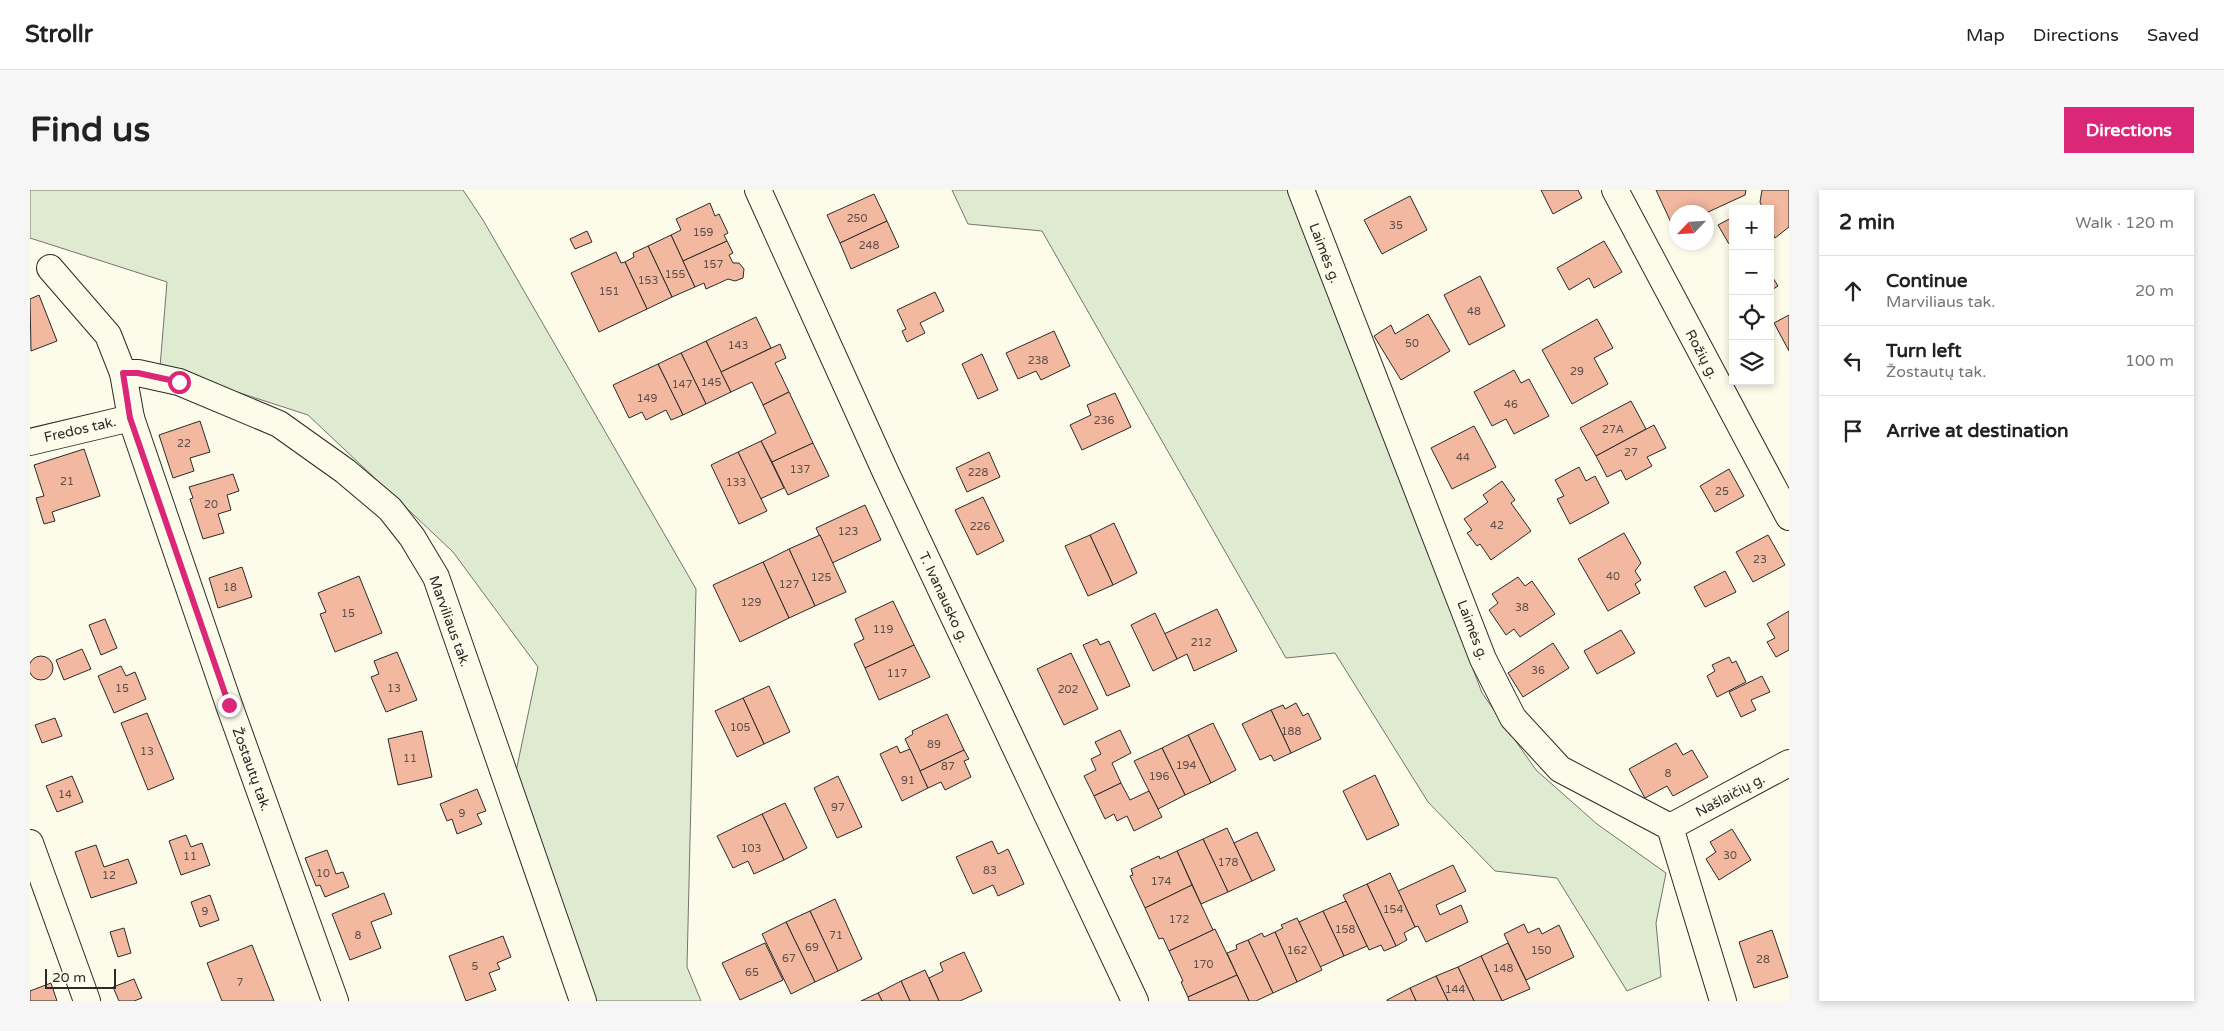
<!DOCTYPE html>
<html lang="en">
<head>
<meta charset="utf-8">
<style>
	:root { --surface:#fff; --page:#f6f6f6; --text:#222; --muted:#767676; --line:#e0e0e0; --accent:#db2777 }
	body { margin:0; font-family:"Varela Round",sans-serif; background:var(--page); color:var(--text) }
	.controls { position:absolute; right:15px; top:15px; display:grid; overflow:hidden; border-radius:0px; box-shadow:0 2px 8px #0003 }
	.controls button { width:45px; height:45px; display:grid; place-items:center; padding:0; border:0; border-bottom:1px solid var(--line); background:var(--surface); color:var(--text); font:25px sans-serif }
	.compass { position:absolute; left:1639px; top:15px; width:45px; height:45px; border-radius:50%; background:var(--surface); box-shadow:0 2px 8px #0003; rotate:245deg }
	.scale { position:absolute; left:15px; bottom:12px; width:71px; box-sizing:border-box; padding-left:5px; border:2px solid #2b2b2b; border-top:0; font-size:14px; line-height:18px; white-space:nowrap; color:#2b2b2b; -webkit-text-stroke:4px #fdfbea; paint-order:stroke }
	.stop { position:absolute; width:15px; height:15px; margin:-11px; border:4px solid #db2777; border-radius:50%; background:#fff }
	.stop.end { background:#db2777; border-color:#fff; box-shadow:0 1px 5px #0008 }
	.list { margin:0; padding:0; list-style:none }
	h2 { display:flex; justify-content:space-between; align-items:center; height:65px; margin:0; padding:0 20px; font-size:21px }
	h2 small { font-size:16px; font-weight:400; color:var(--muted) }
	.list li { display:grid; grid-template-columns:32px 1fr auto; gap:15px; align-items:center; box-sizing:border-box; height:70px; padding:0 20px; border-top:1px solid var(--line) }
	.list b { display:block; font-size:19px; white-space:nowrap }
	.list p { margin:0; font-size:16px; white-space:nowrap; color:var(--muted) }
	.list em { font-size:16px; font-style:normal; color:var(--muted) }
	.icon { flex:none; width:28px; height:28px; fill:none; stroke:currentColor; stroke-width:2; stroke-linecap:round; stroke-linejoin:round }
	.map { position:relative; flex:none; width:1759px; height:811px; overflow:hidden; border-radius:0px }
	header { display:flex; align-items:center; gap:30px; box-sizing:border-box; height:70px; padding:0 25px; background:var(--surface); border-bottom:1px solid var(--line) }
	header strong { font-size:24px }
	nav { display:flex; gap:28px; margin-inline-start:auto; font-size:18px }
	.intro { display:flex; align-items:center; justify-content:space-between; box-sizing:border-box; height:120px; padding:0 30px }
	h1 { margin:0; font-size:35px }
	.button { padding:12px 22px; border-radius:0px; background:var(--accent); color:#fff; font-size:18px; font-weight:700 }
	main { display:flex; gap:30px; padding:0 30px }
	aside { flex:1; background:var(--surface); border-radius:0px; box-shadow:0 2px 8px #0003 }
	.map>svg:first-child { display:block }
	.green { fill:#deebd1; stroke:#74746e }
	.building { fill:#f2b8a0; stroke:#2b2b2b }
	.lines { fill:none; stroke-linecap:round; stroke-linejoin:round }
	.minor-casing { stroke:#2b2b2b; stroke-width:28 }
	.minor { stroke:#fdfbea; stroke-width:26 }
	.route { stroke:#db2777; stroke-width:6 }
	.labels { text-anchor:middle; stroke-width:4; stroke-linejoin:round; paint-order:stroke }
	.number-label { font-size:11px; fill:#5d4e48 }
	.street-label { font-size:14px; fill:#2b2b2b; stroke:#fdfbea }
</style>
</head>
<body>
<header>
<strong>Strollr</strong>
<nav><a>Map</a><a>Directions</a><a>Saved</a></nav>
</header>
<div class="intro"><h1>Find us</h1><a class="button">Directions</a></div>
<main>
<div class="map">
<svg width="1759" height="811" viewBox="0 0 1759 811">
	<rect width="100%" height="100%" fill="#fdfbea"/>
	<g class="green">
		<polygon points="0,0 433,0 453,30 666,399 657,777 671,811 566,811 483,596 508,477 423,362 278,225 130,177 137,92 0,48"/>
		<polygon points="922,0 1263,0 1452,503 1506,580 1567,634 1636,683 1626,733 1631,787 1597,801 1527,688 1465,681 1398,612 1305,463 1256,468 1012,41 938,34"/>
	</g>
	<g class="building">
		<polygon points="1511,0 1548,0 1552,8 1523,24"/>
		<polygon points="1626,0 1716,0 1715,5 1676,23 1646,22 1646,37 1644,39"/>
		<polygon points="1732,0 1759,0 1759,37 1745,48 1740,36 1740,19 1733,19 1730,12"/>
		<polygon points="844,4 857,31 810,53 797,25"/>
		<polygon points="1380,6 1397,40 1352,64 1334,30"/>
		<polygon points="680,13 685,26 689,24 698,43 694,45 697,51 653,71 641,45 651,40 646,29"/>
		<polygon points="1703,27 1703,52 1699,54 1688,35"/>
		<polygon points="857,31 869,57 821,79 810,53"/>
		<polygon points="557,41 562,52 545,59 540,49"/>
		<polygon points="641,45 665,97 642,107 618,56"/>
		<polygon points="697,51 703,63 699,65 703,73 709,73 714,79 713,88 705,91 698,89 676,99 674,93 665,97 653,71"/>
		<polygon points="1574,51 1592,82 1564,98 1559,88 1539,100 1527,78"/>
		<polygon points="618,56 642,107 617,119 595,72 604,67 603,63"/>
		<polygon points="586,62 591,73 595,72 617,119 569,142 541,83"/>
		<polygon points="1740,83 1748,96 1740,101"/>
		<polygon points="1450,86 1475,136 1439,155 1414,105"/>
		<polygon points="905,102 914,121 890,133 895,143 877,152 872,141 876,139 867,120"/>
		<polygon points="9,105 27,151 1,161 0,109"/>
		<polygon points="1398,124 1420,161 1371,190 1344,146 1361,135 1365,144"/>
		<polygon points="1759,125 1759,161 1744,133"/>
		<polygon points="726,127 741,158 691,182 676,151"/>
		<polygon points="1567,129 1583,158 1564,168 1578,194 1542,214 1512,160"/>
		<polygon points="1024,141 1040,176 1011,190 1006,181 988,189 976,163"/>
		<polygon points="676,151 701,202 676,214 651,163"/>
		<polygon points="750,154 756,168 745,173 759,202 733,215 722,192 701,202 691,182"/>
		<polygon points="651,163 676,214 653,225 628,174"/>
		<polygon points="952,164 968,200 948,209 932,174"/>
		<polygon points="628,174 653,225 641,230 636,220 616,230 612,222 599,228 583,195"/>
		<polygon points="1484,180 1491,193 1499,189 1519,226 1484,244 1476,229 1462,236 1444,202"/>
		<polygon points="759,202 783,253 742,272 731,251 746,243 733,215"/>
		<polygon points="1085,203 1101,237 1052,260 1040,235 1061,225 1057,215"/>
		<polygon points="1601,211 1616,239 1566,266 1550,238"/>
		<polygon points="170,231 180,262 160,268 164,281 143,288 129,245"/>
		<polygon points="1624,235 1636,258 1617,267 1622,276 1596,290 1591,280 1577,287 1566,266"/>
		<polygon points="1444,236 1466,277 1422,299 1401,258"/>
		<polygon points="731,251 754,298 730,309 708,262"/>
		<polygon points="783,253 799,286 758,305 742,272"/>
		<polygon points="54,259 70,306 22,322 25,331 14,334 6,308 14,306 4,275"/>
		<polygon points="708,262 737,321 709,334 681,275"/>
		<polygon points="959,262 970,287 937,302 926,278"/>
		<polygon points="1549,277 1556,291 1565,286 1579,313 1540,334 1527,309 1534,306 1525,290"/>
		<polygon points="1699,279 1714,306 1685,322 1670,296"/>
		<polygon points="203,284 209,301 197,305 201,320 188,324 194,343 173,349 160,309 163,308 159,297"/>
		<polygon points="1472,291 1485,310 1481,313 1501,341 1461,370 1450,354 1447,356 1437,343 1442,340 1434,329 1458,312 1453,305"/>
		<polygon points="953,307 974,351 947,365 925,320"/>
		<polygon points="835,315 851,350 802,373 786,338"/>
		<polygon points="1084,333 1107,383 1083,395 1060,345"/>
		<polygon points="1594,343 1611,373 1605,381 1611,390 1605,394 1610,403 1578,421 1548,369"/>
		<polygon points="790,345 816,402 785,416 759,359"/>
		<polygon points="1060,345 1083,395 1058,406 1035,356"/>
		<polygon points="1738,345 1755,375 1723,392 1706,362"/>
		<polygon points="759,359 785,416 759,428 733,372"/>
		<polygon points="733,372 759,428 710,452 683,395"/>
		<polygon points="212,377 222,407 188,418 179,388"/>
		<polygon points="1695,381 1706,402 1675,417 1664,397"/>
		<polygon points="329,386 352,443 305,462 290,424 296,422 288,403"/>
		<polygon points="1488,387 1495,396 1502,391 1525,424 1490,447 1484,439 1476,445 1459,420 1468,413 1462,404"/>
		<polygon points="863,411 884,455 835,478 824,454 834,449 825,429"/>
		<polygon points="1187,419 1207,461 1164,481 1157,464 1147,469 1134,444"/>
		<polygon points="1759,421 1759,460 1746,467 1737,452 1745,448 1737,434"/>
		<polygon points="1125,423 1147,469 1123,481 1101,435"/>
		<polygon points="75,429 87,458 71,465 59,435"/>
		<polygon points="1591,440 1605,463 1567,484 1554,461"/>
		<polygon points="1067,449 1070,455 1079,451 1100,496 1077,506 1053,455"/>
		<polygon points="1523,453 1539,478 1493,507 1478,483"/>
		<polygon points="884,455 900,487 849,510 835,478"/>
		<polygon points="52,459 61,479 34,490 26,470"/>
		<polygon points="367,462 387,510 356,522 341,487 349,484 344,471"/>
		<polygon points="1041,463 1068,519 1034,535 1007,479"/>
		<circle cx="11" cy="478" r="12"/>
		<polygon points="1699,467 1702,473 1706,471 1716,492 1687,507 1677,486 1685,481 1682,475"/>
		<polygon points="91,476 96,486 105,482 116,509 84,523 68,486"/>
		<polygon points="1732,486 1740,502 1721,510 1726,520 1711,527 1699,502"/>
		<polygon points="739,496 760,542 734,554 713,508"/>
		<polygon points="713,508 734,554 707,567 685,521"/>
		<polygon points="1266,513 1273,526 1278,523 1291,549 1261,563 1241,520 1253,515 1255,519"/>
		<polygon points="1241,520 1261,563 1244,571 1241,565 1230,570 1212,534"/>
		<polygon points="117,523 144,589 118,600 91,533"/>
		<polygon points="917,524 934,560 890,581 875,549 883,544 882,541"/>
		<polygon points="25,528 32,546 12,553 5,535"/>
		<polygon points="1183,533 1206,580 1181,593 1158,545"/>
		<polygon points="1090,540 1101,563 1082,573 1091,593 1064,606 1054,586 1066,580 1061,569 1071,564 1065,552"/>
		<polygon points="392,541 402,587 368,595 358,549"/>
		<polygon points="1158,545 1181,593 1155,605 1132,558"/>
		<polygon points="1646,553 1653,565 1662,560 1678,587 1643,606 1637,596 1615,608 1599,579"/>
		<polygon points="867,556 870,563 880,559 898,598 872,611 850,564"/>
		<polygon points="1132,558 1155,605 1128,619 1104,571"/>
		<polygon points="934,560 939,569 934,571 941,587 915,600 911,592 898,598 890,581"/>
		<polygon points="1345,585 1369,635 1337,650 1313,601"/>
		<polygon points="42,586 53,612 27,622 16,596"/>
		<polygon points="808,586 832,637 807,648 784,598"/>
		<polygon points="1091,593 1100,610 1119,601 1132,627 1104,641 1097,626 1087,631 1084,624 1075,629 1064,606"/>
		<polygon points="447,599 456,621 447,624 452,634 427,644 422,629 417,631 410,614"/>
		<polygon points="755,613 777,658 754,670 732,624"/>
		<polygon points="732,624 754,670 724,684 718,671 703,678 687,646"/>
		<polygon points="1197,638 1222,691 1198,702 1173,649"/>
		<polygon points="1702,639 1721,670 1689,690 1676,669 1686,662 1680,652"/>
		<polygon points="1227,642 1245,680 1222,691 1204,653"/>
		<polygon points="156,645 161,657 172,653 180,675 151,685 139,651"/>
		<polygon points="1173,649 1198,702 1171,714 1147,661"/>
		<polygon points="962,651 968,664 978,659 994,694 968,706 963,695 943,704 926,667"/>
		<polygon points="66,655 74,677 98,669 107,693 61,708 45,662"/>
		<polygon points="297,660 306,684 313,682 319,697 295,707 290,695 286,696 275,668"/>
		<polygon points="1147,661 1162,695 1115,718 1100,686 1103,685 1101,679 1129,666 1130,669"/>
		<polygon points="1423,675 1436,701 1406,715 1410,725 1431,715 1438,732 1396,752 1388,736 1385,737 1368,701"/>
		<polygon points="1360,683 1385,737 1374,743 1377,750 1366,756 1337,694"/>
		<polygon points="1337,694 1366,756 1354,761 1351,755 1339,760 1313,705"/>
		<polygon points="1162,695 1183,740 1139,761 1133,748 1129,749 1115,718"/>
		<polygon points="354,703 362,724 341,732 351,758 320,770 302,724"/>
		<polygon points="180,705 189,730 170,737 161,712"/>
		<polygon points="805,709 832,769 808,781 780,721"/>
		<polygon points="1316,711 1337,756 1314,766 1293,721"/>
		<polygon points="780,721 808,781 785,792 756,732"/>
		<polygon points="1293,721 1314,766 1290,777 1269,732"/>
		<polygon points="1267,728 1292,780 1267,792 1245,742 1253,738 1251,735"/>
		<polygon points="756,732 785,792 761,804 732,744"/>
		<polygon points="1494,734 1498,743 1509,738 1512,744 1529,735 1544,767 1496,790 1474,744"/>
		<polygon points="94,738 101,763 88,767 80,742"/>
		<polygon points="1185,739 1207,785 1158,807 1151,792 1153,791 1139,761"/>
		<polygon points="1742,740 1758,787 1724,798 1709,752"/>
		<polygon points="1245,742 1267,792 1243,803 1218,750 1232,743 1234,747"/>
		<polygon points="473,746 481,767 467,773 470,779 459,783 466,800 436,811 419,766"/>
		<polygon points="1218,750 1243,803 1226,811 1219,811 1197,763 1207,759 1206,755"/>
		<polygon points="735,753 753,790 710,810 692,773"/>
		<polygon points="1478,753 1500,799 1472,811 1451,766"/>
		<polygon points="222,755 244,811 192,811 177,773"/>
		<polygon points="934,762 952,801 930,811 909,811 899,788 913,781 910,773"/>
		<polygon points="1451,766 1472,811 1444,811 1428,777"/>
		<polygon points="1428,777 1444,811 1418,811 1406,786"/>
		<polygon points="895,780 909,811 880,811 871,791"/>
		<polygon points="1207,785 1219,811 1159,811 1158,807"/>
		<polygon points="1406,786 1418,811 1386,811 1380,798"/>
		<polygon points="104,789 112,808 104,811 89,811 83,797"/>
		<polygon points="871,791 880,811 852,811 848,803"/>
		<polygon points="21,793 27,811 0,811 0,801"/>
		<polygon points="1380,798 1386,811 1357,811 1357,810"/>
		<polygon points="848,803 852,811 831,811"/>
	</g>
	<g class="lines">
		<defs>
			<g id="minor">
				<polyline points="728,0 856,283 1105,811"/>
				<polyline points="1271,0 1453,469 1483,528 1530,579 1640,637 1693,811"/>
				<polyline points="1585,0 1759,327"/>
				<polyline points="20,78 78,145 93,183 101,228 199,515 305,811"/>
				<polyline points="93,183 108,183 149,192 249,234 315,281 360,319 382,347 406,387 553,811"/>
				<polyline points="0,252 101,228"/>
				<polyline points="1640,637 1759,573"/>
				<polyline points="0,653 57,811"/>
			</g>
		</defs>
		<use href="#minor" class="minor-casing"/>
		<use href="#minor" class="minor"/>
	</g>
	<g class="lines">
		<polyline class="route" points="149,192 108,183 93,183 100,228 199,515"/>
	</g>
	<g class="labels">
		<g class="number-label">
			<text x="827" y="32">250</text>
			<text x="1366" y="39">35</text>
			<text x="673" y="46">159</text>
			<text x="839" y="59">248</text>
			<text x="683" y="78">157</text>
			<text x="645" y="88">155</text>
			<text x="618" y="94">153</text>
			<text x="579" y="105">151</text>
			<text x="1444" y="125">48</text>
			<text x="1382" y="157">50</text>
			<text x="708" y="159">143</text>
			<text x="1008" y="174">238</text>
			<text x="1547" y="185">29</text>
			<text x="681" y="196">145</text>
			<text x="652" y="198">147</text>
			<text x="617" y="212">149</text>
			<text x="1481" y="218">46</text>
			<text x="1074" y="234">236</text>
			<text x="1583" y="243">27A</text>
			<text x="154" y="257">22</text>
			<text x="1601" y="266">27</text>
			<text x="1433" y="271">44</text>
			<text x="770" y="283">137</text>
			<text x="948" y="286">228</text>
			<text x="37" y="295">21</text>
			<text x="706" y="296">133</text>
			<text x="1692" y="305">25</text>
			<text x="181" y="318">20</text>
			<text x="1467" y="339">42</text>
			<text x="950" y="340">226</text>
			<text x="818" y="345">123</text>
			<text x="1730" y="373">23</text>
			<text x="1583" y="390">40</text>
			<text x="791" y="391">125</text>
			<text x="759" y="398">127</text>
			<text x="200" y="401">18</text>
			<text x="721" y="416">129</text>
			<text x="1492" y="421">38</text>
			<text x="318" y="427">15</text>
			<text x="853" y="443">119</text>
			<text x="1171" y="456">212</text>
			<text x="1508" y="484">36</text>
			<text x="867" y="487">117</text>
			<text x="92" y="502">15</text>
			<text x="364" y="502">13</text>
			<text x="1038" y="503">202</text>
			<text x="710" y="541">105</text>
			<text x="1261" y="545">188</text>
			<text x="904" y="558">89</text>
			<text x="117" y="565">13</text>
			<text x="380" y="572">11</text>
			<text x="1156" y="579">194</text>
			<text x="918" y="580">87</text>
			<text x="1638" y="587">8</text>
			<text x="1129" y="590">196</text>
			<text x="878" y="594">91</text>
			<text x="35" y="608">14</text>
			<text x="808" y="621">97</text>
			<text x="432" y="627">9</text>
			<text x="721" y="662">103</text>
			<text x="1700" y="669">30</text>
			<text x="160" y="670">11</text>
			<text x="1198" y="676">178</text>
			<text x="960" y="684">83</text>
			<text x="293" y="687">10</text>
			<text x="79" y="689">12</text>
			<text x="1131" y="695">174</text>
			<text x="1363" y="723">154</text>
			<text x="175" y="725">9</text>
			<text x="1149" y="733">172</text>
			<text x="1315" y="743">158</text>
			<text x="328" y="749">8</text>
			<text x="806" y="749">71</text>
			<text x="782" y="761">69</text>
			<text x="1267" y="764">162</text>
			<text x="1511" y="764">150</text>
			<text x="759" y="772">67</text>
			<text x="1733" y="773">28</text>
			<text x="1173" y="778">170</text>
			<text x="445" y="780">5</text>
			<text x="1473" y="782">148</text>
			<text x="722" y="786">65</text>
			<text x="210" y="796">7</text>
			<text x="1425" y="803">144</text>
		</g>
		<g class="street-label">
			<text transform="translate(1295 63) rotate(69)" y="5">Laimės g.</text>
			<text transform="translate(1672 164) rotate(62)" y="5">Rožių g.</text>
			<text transform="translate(50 239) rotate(-13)" y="5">Fredos tak.</text>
			<text transform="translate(914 407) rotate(65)" y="5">T. Ivanausko g.</text>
			<text transform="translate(420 431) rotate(70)" y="5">Marviliaus tak.</text>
			<text transform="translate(1443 440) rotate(69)" y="5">Laimės g.</text>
			<text transform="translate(222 579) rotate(70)" y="5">Žostautų tak.</text>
			<text transform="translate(1700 605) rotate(-28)" y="5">Našlaičių g.</text>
		</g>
	</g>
</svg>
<div class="controls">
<button>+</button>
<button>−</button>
<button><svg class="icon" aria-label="locate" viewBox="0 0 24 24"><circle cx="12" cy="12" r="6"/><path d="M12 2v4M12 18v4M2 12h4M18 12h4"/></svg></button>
<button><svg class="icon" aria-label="layers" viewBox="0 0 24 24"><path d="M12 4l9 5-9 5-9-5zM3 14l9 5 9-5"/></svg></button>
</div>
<svg class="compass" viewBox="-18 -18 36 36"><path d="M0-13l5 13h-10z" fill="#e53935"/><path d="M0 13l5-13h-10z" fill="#767676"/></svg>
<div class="scale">20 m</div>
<div class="stop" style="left:149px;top:192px"></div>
<div class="stop end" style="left:199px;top:515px"></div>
</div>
<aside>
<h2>2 min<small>Walk · 120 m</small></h2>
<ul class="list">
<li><svg class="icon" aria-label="ahead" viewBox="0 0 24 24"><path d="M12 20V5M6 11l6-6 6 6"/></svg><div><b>Continue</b><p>Marviliaus tak.</p></div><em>20 m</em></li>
<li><svg class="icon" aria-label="left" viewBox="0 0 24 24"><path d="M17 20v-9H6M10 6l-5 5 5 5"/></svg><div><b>Turn left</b><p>Žostautų tak.</p></div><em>100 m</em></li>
<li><svg class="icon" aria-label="arrive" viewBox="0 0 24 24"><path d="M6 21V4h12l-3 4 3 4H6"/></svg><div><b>Arrive at destination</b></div></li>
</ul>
</aside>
</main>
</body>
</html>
